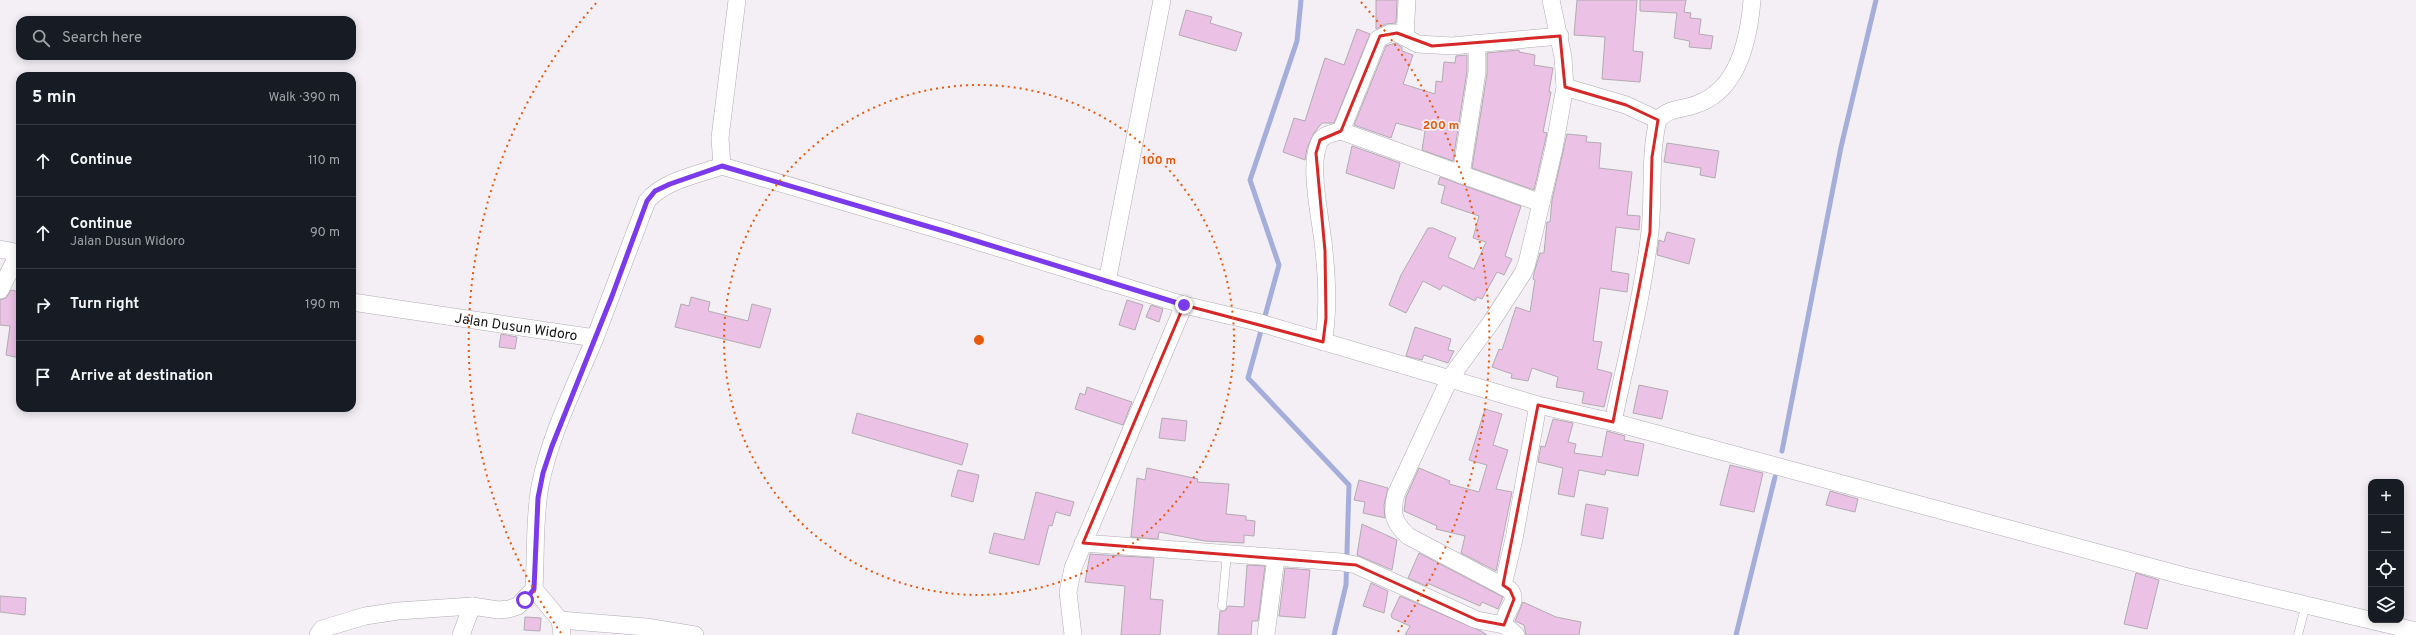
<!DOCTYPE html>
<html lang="en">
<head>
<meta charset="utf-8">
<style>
	:root { --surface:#171b24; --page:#242831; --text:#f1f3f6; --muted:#9ea1a6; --line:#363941 }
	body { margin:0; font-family:Overpass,sans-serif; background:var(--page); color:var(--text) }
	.controls { position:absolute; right:12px; bottom:12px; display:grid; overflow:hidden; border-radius:8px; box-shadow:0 2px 10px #0003 }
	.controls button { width:36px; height:36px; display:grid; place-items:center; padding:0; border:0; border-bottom:1px solid var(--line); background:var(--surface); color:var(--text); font:20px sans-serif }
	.stop { position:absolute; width:12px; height:12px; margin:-9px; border:3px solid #7c3aed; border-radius:50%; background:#fff }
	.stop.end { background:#7c3aed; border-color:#fff; box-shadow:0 1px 4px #0008 }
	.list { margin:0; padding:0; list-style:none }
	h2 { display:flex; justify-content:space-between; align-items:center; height:52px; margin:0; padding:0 16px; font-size:17px }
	h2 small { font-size:13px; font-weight:400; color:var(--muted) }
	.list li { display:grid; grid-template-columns:26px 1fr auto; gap:12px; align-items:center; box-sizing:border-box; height:72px; padding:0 16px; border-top:1px solid var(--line) }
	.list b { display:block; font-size:15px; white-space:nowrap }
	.list p { margin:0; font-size:13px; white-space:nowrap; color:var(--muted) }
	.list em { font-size:13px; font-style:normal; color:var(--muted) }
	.icon { flex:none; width:22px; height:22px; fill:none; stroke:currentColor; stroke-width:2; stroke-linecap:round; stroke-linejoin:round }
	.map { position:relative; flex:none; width:2416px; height:635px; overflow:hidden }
	.search { position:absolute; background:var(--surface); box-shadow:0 2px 10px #0003; left:16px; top:16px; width:340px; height:44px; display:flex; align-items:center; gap:10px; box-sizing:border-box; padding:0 14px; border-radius:12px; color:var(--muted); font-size:15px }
	.panel { position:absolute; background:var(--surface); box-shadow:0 2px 10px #0003; left:16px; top:72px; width:340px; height:340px; border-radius:12px }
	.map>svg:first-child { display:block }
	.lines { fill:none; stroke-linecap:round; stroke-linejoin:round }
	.stream { stroke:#a5aedb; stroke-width:5 }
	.building { fill:#ebc2e5; stroke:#b2abb1 }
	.service-casing { stroke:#b1adb3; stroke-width:9 }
	.minor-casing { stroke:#b1adb3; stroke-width:18 }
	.service { stroke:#fff; stroke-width:8 }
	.minor { stroke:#fff; stroke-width:17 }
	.route { stroke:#7c3aed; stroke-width:5 }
	.marked { fill:none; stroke:#d62828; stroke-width:3; stroke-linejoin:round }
	.ring { fill:none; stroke:#e8590c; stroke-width:2; stroke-dasharray:2 4 }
	.labels { text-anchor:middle; stroke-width:3.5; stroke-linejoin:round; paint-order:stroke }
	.street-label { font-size:14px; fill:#181619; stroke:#f3eff5 }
	.centre { fill:#e8590c; stroke:#f3eff5; stroke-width:2 }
	.ring-label { font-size:12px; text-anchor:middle; font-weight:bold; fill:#e8590c; stroke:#f3eff5; stroke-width:3.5; stroke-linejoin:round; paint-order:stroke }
</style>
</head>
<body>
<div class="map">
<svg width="2416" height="635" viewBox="0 0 2416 635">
	<rect width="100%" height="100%" fill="#f3eff5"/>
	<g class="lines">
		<g class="stream">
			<polyline points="1301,0 1297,41 1250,180 1279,265 1248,378 1349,485 1346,585 1334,635"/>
			<polyline points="1782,451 1841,147 1876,0"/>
			<polyline points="1736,635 1775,477"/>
		</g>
	</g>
	<g class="building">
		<polygon points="1376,0 1397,0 1396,23 1386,24 1376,29"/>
		<polygon points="1577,0 1637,0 1633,51 1643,52 1640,82 1602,79 1605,37 1574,35"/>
		<polygon points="1640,0 1686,0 1684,12 1691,13 1690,18 1701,19 1699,34 1713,36 1711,49 1689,47 1690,41 1674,38 1677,13 1640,11"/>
		<polygon points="1186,10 1212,17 1210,23 1242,33 1236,51 1179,35"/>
		<polygon points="1357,29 1370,34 1334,123 1322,123 1314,133 1307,148 1305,160 1283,152 1294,118 1305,121 1325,58 1344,65"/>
		<polygon points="1395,43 1402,47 1402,51 1413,55 1403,84 1435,94 1436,81 1442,82 1444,62 1455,63 1456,56 1467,55 1467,71 1453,161 1422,150 1425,131 1396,123 1391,138 1354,125 1386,46"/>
		<polygon points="1519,50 1519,52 1535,55 1534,65 1553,68 1549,92 1551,92 1543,132 1547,133 1534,190 1472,168 1487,74 1487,53"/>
		<polygon points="1567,134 1587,136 1586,142 1601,143 1599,168 1632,172 1627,215 1640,216 1639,230 1616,227 1611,271 1629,274 1627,292 1600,288 1593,341 1602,342 1597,369 1612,373 1604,407 1582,403 1584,392 1556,387 1558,377 1532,368 1528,381 1511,378 1512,374 1492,367 1499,349 1502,350 1516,307 1530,312 1535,280 1533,279 1534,273 1540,253 1544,253 1547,222 1550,222 1552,200"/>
		<polygon points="1667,143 1719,151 1715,178 1700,175 1701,168 1664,162"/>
		<polygon points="1352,146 1400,163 1394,189 1346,173"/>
		<polygon points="1440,177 1521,206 1505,256 1512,259 1504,275 1497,272 1482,299 1477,297 1475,301 1443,285 1440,290 1423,281 1406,313 1389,305 1401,275 1428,228 1433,228 1456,238 1448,257 1474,269 1486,242 1473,238 1479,216 1441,203 1445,186 1438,184"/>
		<polygon points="1667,232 1695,239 1689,264 1657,255 1659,240 1664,242"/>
		<polygon points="11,290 20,292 20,358 6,355 10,326 0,325 0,300 6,298"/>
		<polygon points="691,297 710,302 708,311 748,321 752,304 771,309 760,348 675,327 681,304 689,306"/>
		<polygon points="1127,300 1143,305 1135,330 1119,325"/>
		<polygon points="1151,305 1163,309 1159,322 1146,317"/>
		<polygon points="1415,327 1451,339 1448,350 1454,351 1448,363 1424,355 1422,360 1406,356"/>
		<polygon points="501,334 517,337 515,349 499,347"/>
		<polygon points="1639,385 1668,391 1662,419 1633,413"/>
		<polygon points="1087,387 1132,402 1123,425 1075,409 1080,393 1085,395"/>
		<polygon points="1485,409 1502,414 1493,445 1508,450 1496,489 1512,492 1496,571 1461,553 1465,536 1436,529 1437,526 1404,511 1406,497 1419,468 1450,481 1449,484 1479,492 1487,465 1469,460"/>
		<polygon points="857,413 968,444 962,465 852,433"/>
		<polygon points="1162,418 1187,421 1185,441 1159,438"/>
		<polygon points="1553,419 1573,423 1568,442 1576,444 1574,453 1602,457 1607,431 1625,436 1624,440 1644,444 1638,476 1606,470 1605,475 1579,470 1574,497 1558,494 1563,468 1538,462 1541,446 1545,447"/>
		<polygon points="1730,465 1763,473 1754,512 1720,505"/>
		<polygon points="1147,468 1198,479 1197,482 1229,484 1226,514 1246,516 1246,520 1255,521 1254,536 1244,535 1244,543 1205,541 1159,532 1158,539 1131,537 1137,478 1145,480"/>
		<polygon points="958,470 979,475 973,502 951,496"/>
		<polygon points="1359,480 1388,488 1384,505 1385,518 1363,513 1365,502 1354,500"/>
		<polygon points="1830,491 1858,499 1855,512 1826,505"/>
		<polygon points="1036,492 1074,502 1070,516 1056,512 1052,526 1049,525 1039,565 989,553 994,533 1024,540"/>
		<polygon points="1586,504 1608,508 1603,539 1581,535"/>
		<polygon points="1362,524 1397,540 1392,570 1357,555"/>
		<polygon points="1419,553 1503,597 1498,609 1482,602 1480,606 1427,583 1426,586 1408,578"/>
		<polygon points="1090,554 1154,558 1150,599 1163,600 1160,635 1121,635 1125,586 1085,582"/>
		<polygon points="1247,565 1265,566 1258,621 1252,621 1251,635 1218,635 1220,611 1225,611 1228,606 1244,607"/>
		<polygon points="1285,568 1310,570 1305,618 1279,616"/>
		<polygon points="2136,573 2159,580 2147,629 2124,624"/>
		<polygon points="1371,583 1388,591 1384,613 1363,606"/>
		<polygon points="0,596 26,598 25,615 0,612"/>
		<polygon points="1400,596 1481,631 1487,635 1405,635 1410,626 1392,618 1391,615"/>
		<polygon points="1523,602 1556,617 1581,622 1579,635 1526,635 1524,625 1515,621"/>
		<polygon points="525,617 541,618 540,631 524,630"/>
	</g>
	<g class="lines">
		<defs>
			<g id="service">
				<polyline points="1222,606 1227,554"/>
				<polyline points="2298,635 2306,604"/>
			</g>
			<g id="minor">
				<polyline points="1405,37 1407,0"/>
				<polyline points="1565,87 1626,105 1658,120"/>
				<polyline points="1341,131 1541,203"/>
				<polyline points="722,166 947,232 1184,305 1257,322 1538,405 1613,422 2184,576 2416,631"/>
				<polyline points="722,166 720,138 737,0"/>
				<polyline points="1461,175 1477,72 1477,43"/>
				<polyline points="0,249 20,253"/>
				<polyline points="1107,282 1162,0"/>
				<polyline points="0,290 19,253"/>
				<path id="s1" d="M352,302L595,338L647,201C665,180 697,175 722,166"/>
				<path d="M1323,342C1329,313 1327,280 1324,251C1322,223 1307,165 1320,141C1324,134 1334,133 1341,131L1378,39L1390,33H1397L1418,44L1452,46L1560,36"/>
				<path d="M1613,422C1626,359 1643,295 1650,231C1654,194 1649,157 1658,120C1669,107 1683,110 1697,104C1738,90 1749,38 1752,0"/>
				<polyline points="1083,543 1341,562 1356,565 1477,620 1504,625"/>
				<polyline points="1503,585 1514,539 1538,405"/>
				<polyline points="534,589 560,620 562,635"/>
				<polyline points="560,620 646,627 695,635"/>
				<path d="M318,635L322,629L365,616L398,611L472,606L498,610L509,609L518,606L534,589C536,555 534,519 540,486C550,435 575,386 595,338"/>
				<polyline points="461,635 472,606"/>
				<polyline points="1073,635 1068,592 1073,568 1184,305"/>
				<polyline points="1266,635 1276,557"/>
				<path d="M1516,635L1504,625C1503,611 1520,603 1510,590L1408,536C1393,522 1391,513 1396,494L1450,378L1492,321L1523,273L1527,263L1554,148L1565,87L1563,57L1551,0"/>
			</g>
		</defs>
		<use href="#service" class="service-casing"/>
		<use href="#minor" class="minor-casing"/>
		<use href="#service" class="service"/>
		<use href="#minor" class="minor"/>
	</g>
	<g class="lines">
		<polyline class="route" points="525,600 534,589 538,498 543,473 552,446 612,296 647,201 655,191 670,184 722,166 947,232 1184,305"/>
	</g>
	<path class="marked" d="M1397,33L1432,46L1560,36L1565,87L1626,105L1658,120L1652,157L1650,232L1613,422L1538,405L1503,585L1510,590L1514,599L1504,625L1477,620L1356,565L1083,543L1184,305L1323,342L1326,318L1325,251L1316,153L1320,140L1341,131L1380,36Z"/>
	<g class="ring">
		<circle cx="979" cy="340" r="255"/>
		<path d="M561 633A510 510 0 0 1 597 2M1361 2A510 510 0 0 1 1397 633"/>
	</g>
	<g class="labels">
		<g class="street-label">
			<text dy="5" stroke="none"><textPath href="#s1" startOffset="166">Jalan Dusun Widoro</textPath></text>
		</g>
	</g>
	<circle cx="979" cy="340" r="6" class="centre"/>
	<g class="ring-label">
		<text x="1441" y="129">200 m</text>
		<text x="1159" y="164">100 m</text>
	</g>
</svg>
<div class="controls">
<button>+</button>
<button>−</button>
<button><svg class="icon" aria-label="locate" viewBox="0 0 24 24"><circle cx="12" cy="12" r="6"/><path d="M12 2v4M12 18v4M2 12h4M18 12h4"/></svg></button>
<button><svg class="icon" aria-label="layers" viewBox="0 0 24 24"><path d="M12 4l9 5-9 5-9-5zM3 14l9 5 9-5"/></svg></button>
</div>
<div class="stop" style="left:525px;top:600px"></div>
<div class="stop end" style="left:1184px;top:305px"></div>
<div class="search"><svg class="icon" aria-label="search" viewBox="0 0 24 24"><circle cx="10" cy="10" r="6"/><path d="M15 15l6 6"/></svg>Search here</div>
<section class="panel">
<h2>5 min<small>Walk · 390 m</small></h2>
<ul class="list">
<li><svg class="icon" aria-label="ahead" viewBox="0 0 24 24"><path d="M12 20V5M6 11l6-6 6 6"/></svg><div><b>Continue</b></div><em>110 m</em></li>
<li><svg class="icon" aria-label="ahead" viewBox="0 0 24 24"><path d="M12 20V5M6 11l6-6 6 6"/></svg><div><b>Continue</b><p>Jalan Dusun Widoro</p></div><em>90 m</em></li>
<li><svg class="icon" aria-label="right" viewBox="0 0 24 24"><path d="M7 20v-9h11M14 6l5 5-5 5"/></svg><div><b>Turn right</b></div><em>190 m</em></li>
<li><svg class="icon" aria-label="arrive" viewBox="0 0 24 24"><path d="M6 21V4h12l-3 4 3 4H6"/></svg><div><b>Arrive at destination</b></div></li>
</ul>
</section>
</div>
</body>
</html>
